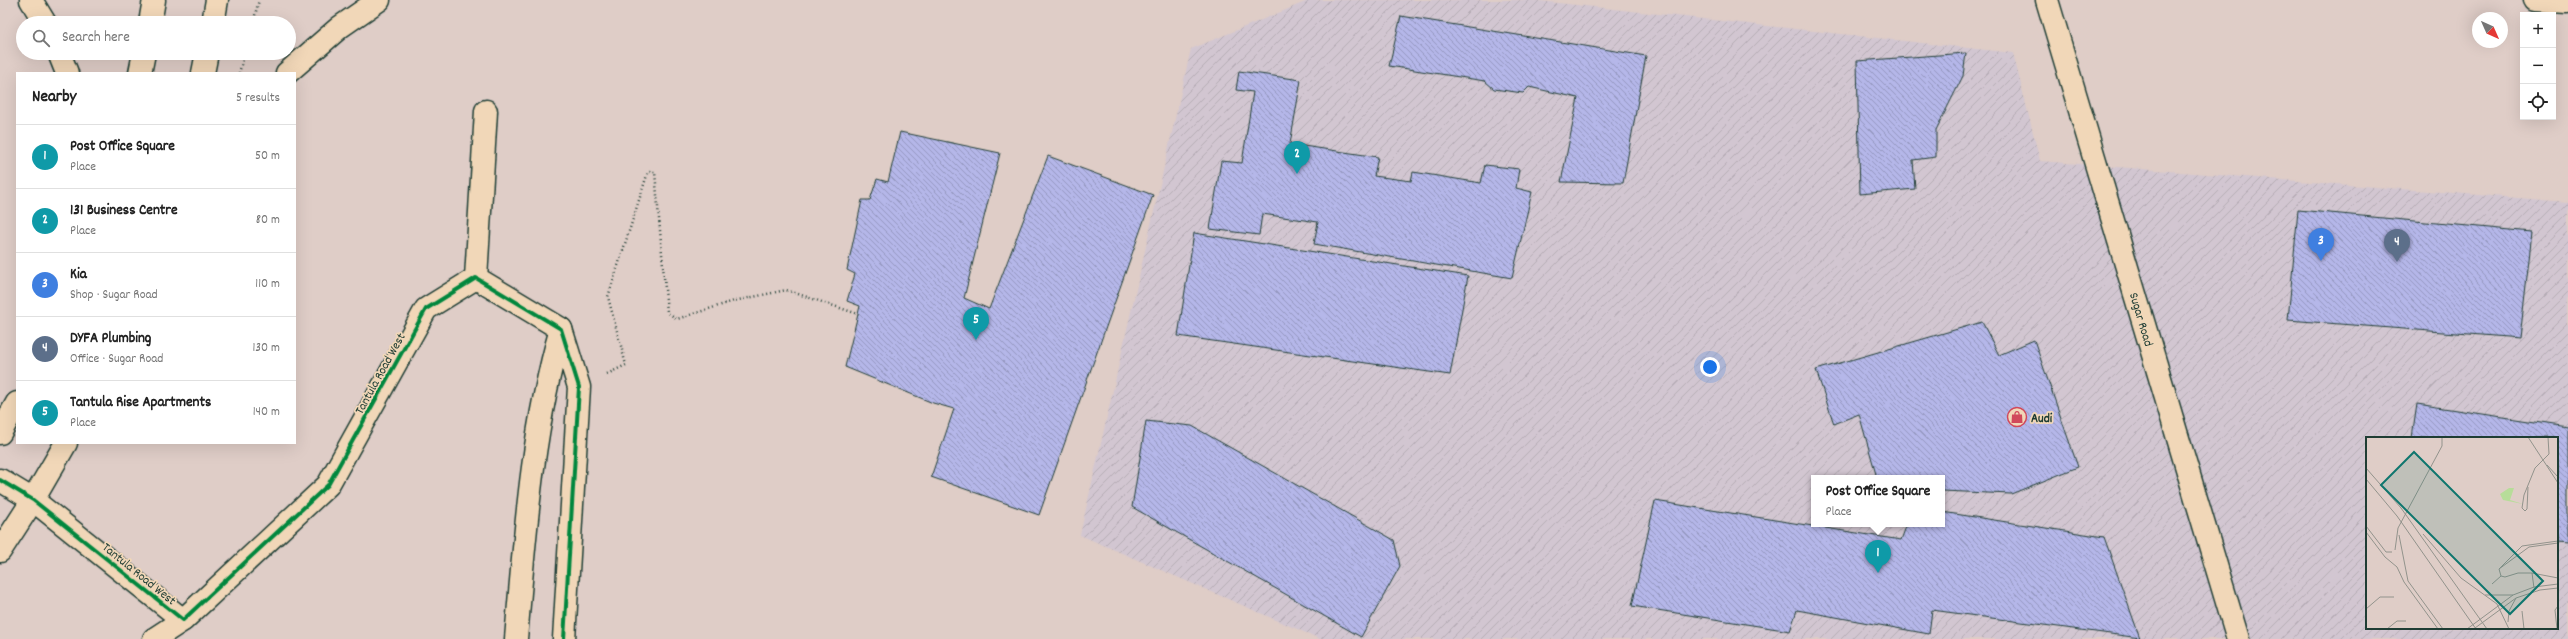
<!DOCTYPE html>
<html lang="en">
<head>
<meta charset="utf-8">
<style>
	:root { --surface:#fff; --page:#f6f6f6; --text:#222; --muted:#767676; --line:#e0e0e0; --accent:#d1495b }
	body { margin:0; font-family:Dekko,sans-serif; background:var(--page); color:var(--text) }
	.controls { position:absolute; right:12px; top:12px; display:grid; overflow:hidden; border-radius:0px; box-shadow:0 4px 16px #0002 }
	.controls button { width:36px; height:36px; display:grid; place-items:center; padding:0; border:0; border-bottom:1px solid var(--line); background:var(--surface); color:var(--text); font:20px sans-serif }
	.compass { position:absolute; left:2472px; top:12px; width:36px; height:36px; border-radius:50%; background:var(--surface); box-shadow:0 4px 16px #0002; rotate:135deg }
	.you { position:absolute; left:1710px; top:367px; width:14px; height:14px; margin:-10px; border:3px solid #fff; border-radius:50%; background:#1a73e8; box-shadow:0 0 0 6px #1a73e833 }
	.badge { display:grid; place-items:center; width:26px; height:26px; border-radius:50%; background:var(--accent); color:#fff; font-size:13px; font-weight:700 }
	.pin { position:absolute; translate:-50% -33px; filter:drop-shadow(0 1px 2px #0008) }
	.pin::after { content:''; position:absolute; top:21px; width:14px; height:12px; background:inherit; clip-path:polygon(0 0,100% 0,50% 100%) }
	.popup { position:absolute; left:1811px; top:475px; width:134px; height:52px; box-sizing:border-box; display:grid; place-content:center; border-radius:0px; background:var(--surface); filter:drop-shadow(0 1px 3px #0005); font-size:13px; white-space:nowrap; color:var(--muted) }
	.popup b { font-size:15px; color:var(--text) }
	.popup::after { content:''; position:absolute; left:50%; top:100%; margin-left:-8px; border:8px solid transparent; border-top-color:var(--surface) }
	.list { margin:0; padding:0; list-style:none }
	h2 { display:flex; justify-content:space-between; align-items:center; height:52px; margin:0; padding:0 16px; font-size:17px }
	h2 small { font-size:13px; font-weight:400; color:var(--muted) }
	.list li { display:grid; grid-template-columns:26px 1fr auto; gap:12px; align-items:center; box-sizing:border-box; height:64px; padding:0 16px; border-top:1px solid var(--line) }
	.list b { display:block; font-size:15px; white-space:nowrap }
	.list p { margin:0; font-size:13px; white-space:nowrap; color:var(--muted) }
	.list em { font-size:13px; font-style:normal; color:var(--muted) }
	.icon { flex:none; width:22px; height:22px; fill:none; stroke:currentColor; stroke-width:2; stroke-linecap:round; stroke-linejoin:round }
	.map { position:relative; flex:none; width:2568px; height:639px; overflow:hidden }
	.search { position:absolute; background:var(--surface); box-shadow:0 4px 16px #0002; left:16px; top:16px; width:280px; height:44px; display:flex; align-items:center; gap:10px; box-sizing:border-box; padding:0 14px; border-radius:22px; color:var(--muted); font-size:15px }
	.panel { position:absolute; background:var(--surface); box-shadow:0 4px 16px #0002; left:16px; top:72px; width:280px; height:372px; border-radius:0px }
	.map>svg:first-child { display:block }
	.industrial { fill:url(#industrial-furrows); fill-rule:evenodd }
	.building { fill:url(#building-back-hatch); stroke:#1f3d34 }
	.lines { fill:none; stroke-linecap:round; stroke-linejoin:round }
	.minor-casing { stroke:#1f3d34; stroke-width:25 }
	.major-casing { stroke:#1f3d34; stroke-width:25 }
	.highway-casing { stroke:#1f3d34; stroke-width:25 }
	.path { stroke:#1f3d34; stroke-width:2.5; stroke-dasharray:1 3; stroke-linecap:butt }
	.minor { stroke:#f1d7b8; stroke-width:22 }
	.major { stroke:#f1d7b8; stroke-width:22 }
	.highway { stroke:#f1d7b8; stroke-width:22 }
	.cycleway-casing { stroke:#f1d7b8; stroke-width:6 }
	.cycleway { stroke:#00873e; stroke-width:4 }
	.labels { text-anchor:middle; stroke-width:3.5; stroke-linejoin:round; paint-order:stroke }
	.street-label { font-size:13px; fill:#1f3d34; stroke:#f1d7b8 }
	.poi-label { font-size:13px; font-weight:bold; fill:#1f3d34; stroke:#f1d7b8; text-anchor:start }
	.inset-road { fill:none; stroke:#92938c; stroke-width:1 }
	.view { fill:#0f766e; fill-opacity:0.15; stroke:#0f766e; stroke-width:2 }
	.inset-edge { fill:none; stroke:#1f3d34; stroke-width:2 }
</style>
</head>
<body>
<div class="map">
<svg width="2568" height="639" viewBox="0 0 2568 639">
	<defs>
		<pattern id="industrial-furrows" width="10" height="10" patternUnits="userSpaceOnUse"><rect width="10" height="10" fill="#d2c6d1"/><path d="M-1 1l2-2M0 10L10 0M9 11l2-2" fill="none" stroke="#b4abb4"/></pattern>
		<pattern id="building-back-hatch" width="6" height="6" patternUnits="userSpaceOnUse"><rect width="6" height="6" fill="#b5b7e9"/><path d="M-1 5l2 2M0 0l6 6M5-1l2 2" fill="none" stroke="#9396be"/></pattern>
	</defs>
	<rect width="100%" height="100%" fill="#dfcdc7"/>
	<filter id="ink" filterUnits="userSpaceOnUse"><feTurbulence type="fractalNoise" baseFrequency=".025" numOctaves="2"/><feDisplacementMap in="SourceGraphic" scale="8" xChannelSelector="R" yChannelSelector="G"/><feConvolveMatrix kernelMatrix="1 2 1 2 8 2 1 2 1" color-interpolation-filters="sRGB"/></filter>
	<g filter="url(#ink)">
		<path class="industrial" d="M1310,0H1531L2013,53L2040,161L2568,202V639H1320L1080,535L1191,49ZM2367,438H2557V628H2367ZM1814,478H1942V524H1814Z"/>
		<g class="building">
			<polygon points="1401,16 1646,56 1623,183 1561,182 1578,98 1529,87 1523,93 1494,89 1485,81 1389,66"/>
			<polygon points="1966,53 1963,76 1936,130 1936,157 1913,160 1915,189 1860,194 1857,61"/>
			<polygon points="1239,71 1301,80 1290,144 1378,157 1374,176 1411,181 1413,172 1481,183 1485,165 1519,169 1516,188 1532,192 1512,278 1314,244 1318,222 1262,214 1259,235 1210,229 1221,161 1242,163 1253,92 1236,90"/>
			<polygon points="900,132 1000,153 964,298 989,309 1048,156 1153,195 1039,515 931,477 954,409 933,403 845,367 860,306 847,301 855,274 847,270 862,200 870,200 877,179 888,182"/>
			<polygon points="2298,210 2532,232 2520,338 2288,320"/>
			<polygon points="1194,233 1468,276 1450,375 1178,336"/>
			<polygon points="1982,322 1999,355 2034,340 2078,467 2011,494 1942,491 1942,478 1877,478 1859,414 1834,424 1816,370"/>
			<polygon points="2417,404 2568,427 2568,541 2557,540 2557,438 2412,438"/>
			<polygon points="1146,421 1192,426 1394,540 1400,566 1361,637 1132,507"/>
			<polygon points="1655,501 1901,540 1907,524 1942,524 1942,512 2104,537 2140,638 1932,610 1929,634 1797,610 1790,631 1632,606"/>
		</g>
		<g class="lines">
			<defs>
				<g id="minor">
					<polyline points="476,278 486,111"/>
					<polyline points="0,480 33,500 183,620 328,485 426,309 476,278 561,329 579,387 564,639"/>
					<polyline points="154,639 183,620"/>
					<path d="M516,639C525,535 532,429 561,329"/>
				</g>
				<g id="major">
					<path id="s1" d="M2047,0L2238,639"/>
					<polyline points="150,23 154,0"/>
					<polyline points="213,23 217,0"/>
					<polyline points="140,73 144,53"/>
					<polyline points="203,73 207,53"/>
					<polyline points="0,433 17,403"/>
					<polyline points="0,551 33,500 66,443"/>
				</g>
				<g id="highway">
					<polyline points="31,0 45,23"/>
					<polyline points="2535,0 2568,2"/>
					<polyline points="59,53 67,73"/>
					<polyline points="287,73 340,27 379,0"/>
				</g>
			</defs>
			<use href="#minor" class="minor-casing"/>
			<use href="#major" class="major-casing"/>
			<use href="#highway" class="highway-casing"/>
			<g class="path">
				<polyline points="253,23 259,0"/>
				<polyline points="239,73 245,53"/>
				<polyline points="607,374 626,365 608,297 648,172 655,172 667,312 677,319 734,301 786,290 858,314"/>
			</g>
			<use href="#minor" class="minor"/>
			<use href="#major" class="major"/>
			<use href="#highway" class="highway"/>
			<defs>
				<polyline id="cycleway" points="0,480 33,500 183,620 328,485 426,309 476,278 561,329 579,387 564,639"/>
			</defs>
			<use href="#cycleway" class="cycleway-casing"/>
			<use href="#cycleway" class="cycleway"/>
		</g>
	</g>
	<defs>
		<symbol id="shop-ring" viewBox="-11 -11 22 22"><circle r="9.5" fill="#f1d7b8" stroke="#d1495b" stroke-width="1.5"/><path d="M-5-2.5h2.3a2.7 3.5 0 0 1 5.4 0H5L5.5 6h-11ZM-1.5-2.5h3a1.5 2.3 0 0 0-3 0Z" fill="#d1495b"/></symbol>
	</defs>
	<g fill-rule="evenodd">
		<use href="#shop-ring" x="2006" y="406" width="22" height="22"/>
	</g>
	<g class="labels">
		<g class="street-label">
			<text dy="5" stroke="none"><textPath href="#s1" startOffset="333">Sugar Road</textPath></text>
			<text transform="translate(379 373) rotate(-61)" y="5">Tantula Road West</text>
			<text transform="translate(140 573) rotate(39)" y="5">Tantula Road West</text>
		</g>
		<g class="poi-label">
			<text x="2031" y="422">Audi</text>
		</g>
	</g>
	<g transform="translate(2366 437)">
		<rect width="192" height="192" fill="#dfcdc7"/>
		<path d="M143,51H148L144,63L157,67L137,63L134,57Z" fill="#b7dd99"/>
		<path class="inset-road" d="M162,0L192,46M181,28L192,40M0,31L35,71L121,192M0,42L31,79L110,192M162,50L161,72L159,74L156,71L158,58L169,31L183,17L182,0M0,89L20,115H26M0,95L19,120L31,130L38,145L72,192M57,97L95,141L131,167L143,192M33,98L42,144L77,192M29,113L32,91L76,9V0M133,132L163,110L192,106M166,136L192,141M126,147L135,139M168,151L166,136H152L139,140L135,139L133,132L156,109L192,104M119,158H147M0,172L14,160H28M156,174L158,192M142,185L143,174L150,161M109,191L150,161L174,153L192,151M21,192L31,184H40M101,192L147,158L168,150L192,147M191,192L189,173L192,169"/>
		<path class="view" d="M48,15L177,144L144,177L15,48Z"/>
		<rect width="192" height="192" class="inset-edge"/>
	</g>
</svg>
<div class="controls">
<button>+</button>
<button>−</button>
<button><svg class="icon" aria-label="locate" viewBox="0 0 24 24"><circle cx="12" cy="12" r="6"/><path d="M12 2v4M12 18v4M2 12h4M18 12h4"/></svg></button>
</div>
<svg class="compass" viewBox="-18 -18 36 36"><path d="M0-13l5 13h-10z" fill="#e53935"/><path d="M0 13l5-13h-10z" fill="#767676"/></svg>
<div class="you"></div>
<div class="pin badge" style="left:1878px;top:573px;background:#0f9aa8">1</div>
<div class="popup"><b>Post Office Square</b>Place</div>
<div class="pin badge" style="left:1297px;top:174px;background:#0f9aa8">2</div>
<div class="pin badge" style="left:2321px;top:261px;background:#3f7fe0">3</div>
<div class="pin badge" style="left:2397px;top:262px;background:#5c6f8a">4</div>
<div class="pin badge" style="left:976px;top:340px;background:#0f9aa8">5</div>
<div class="search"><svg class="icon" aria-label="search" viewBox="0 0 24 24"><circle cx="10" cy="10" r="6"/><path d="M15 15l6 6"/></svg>Search here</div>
<section class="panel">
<h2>Nearby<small>5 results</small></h2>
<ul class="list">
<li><span class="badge" style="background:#0f9aa8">1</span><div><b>Post Office Square</b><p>Place</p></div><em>50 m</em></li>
<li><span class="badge" style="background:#0f9aa8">2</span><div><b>131 Business Centre</b><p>Place</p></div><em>80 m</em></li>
<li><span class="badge" style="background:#3f7fe0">3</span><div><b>Kia</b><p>Shop · Sugar Road</p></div><em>110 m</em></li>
<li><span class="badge" style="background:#5c6f8a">4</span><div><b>DYFA Plumbing</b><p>Office · Sugar Road</p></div><em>130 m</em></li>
<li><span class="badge" style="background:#0f9aa8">5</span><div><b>Tantula Rise Apartments</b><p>Place</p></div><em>140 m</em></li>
</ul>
</section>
</div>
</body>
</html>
